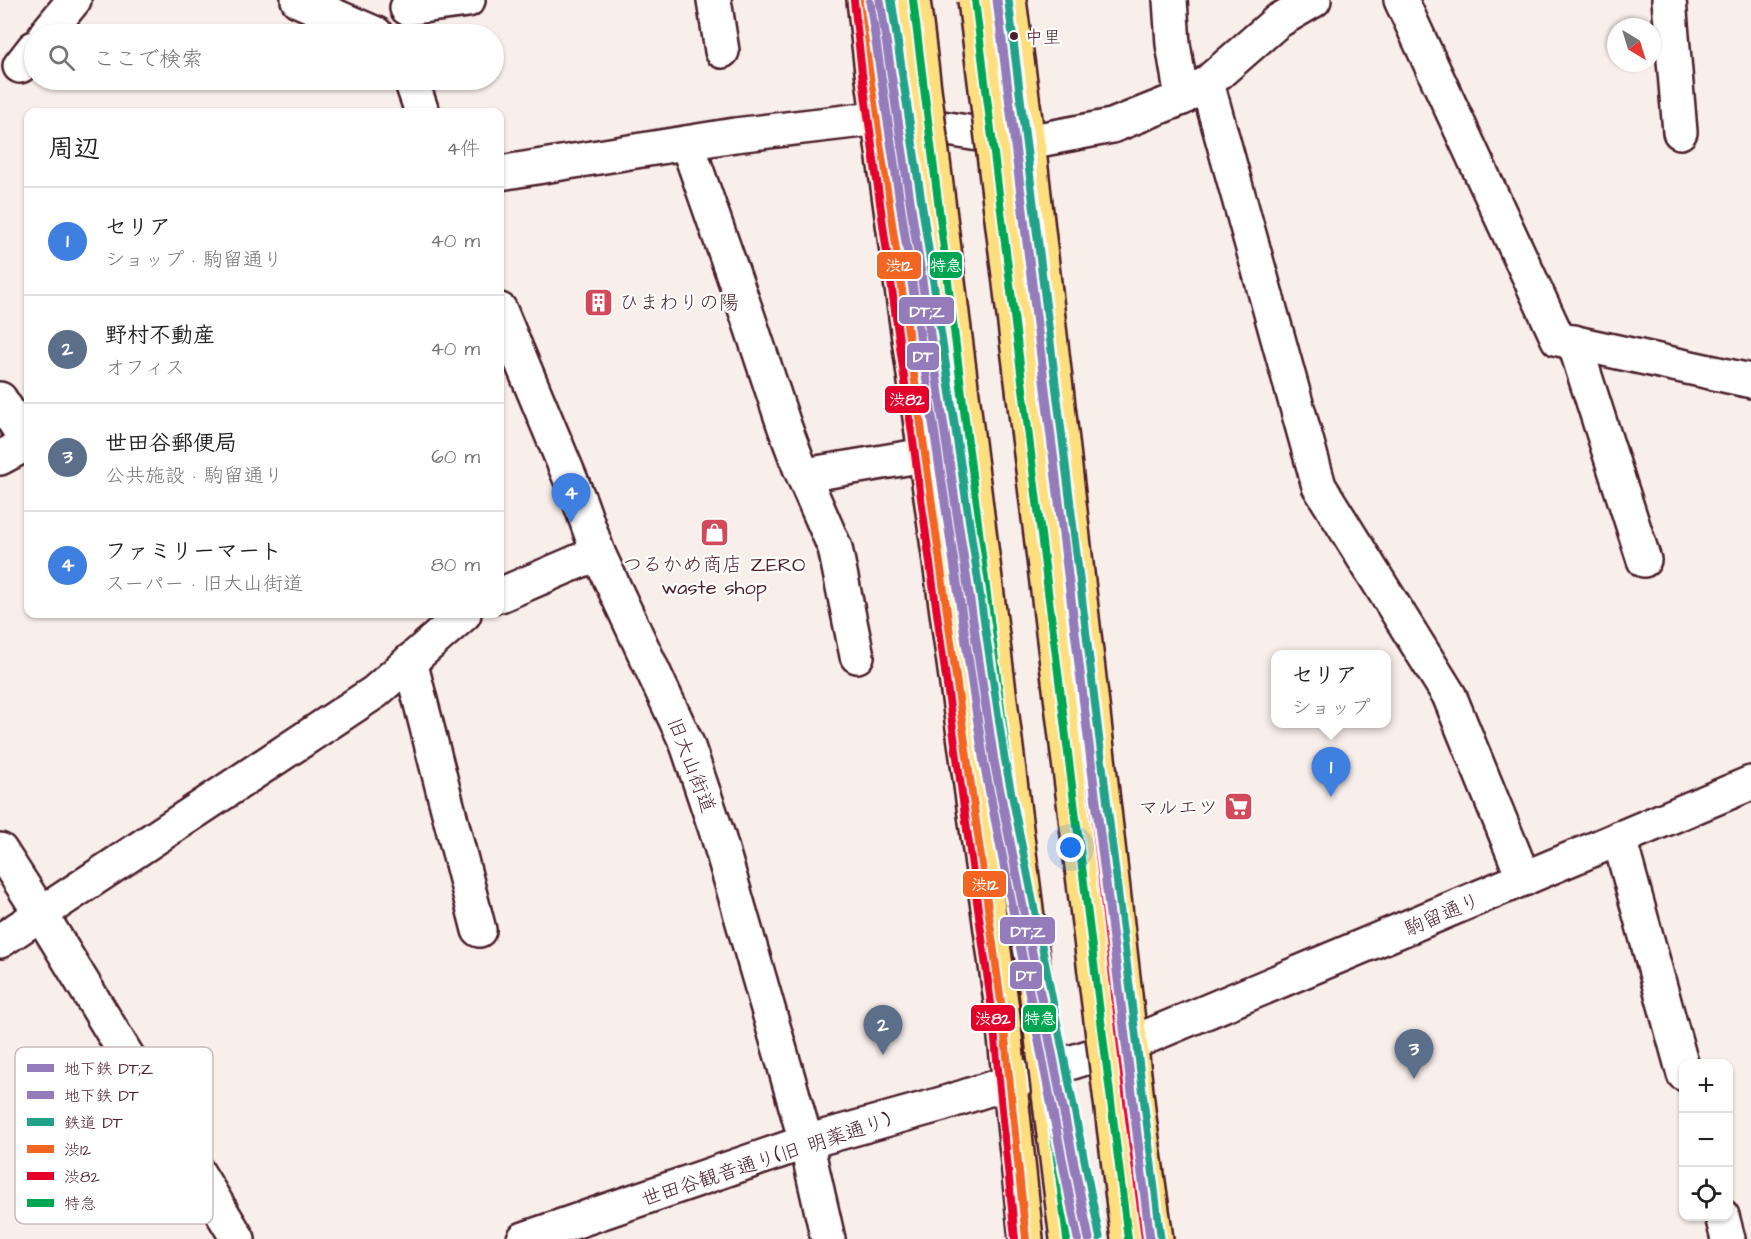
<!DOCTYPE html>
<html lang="ja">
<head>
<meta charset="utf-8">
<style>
	:root { --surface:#fff; --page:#f6f6f6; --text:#222; --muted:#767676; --line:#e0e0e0; --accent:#2563eb }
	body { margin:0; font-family:"Architects Daughter","Klee One",sans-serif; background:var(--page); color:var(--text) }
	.controls { position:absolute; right:18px; bottom:18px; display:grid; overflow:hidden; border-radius:12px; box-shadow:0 2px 4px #0004 }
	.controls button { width:54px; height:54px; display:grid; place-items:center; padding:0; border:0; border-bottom:2px solid var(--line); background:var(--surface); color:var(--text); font:30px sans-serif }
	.compass { position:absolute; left:1607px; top:18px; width:54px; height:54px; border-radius:50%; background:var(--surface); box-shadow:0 2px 4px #0004; rotate:142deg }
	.you { position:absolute; left:1071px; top:848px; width:21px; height:21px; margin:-15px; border:4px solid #fff; border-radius:50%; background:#1a73e8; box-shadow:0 0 0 9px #1a73e833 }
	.badge { display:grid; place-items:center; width:39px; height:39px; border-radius:50%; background:var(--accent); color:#fff; font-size:20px; font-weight:700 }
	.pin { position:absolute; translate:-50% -50px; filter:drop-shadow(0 2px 3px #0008) }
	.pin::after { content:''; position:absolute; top:32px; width:21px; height:18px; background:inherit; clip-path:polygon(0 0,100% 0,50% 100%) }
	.popup { position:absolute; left:1271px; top:650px; width:120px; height:78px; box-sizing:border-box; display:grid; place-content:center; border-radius:12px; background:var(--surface); filter:drop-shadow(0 2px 4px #0005); font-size:20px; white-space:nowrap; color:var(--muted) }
	.popup b { font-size:22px; color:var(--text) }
	.popup::after { content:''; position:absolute; left:50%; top:100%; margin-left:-12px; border:12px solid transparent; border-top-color:var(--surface) }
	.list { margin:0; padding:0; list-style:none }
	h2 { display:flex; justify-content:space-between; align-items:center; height:78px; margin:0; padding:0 24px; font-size:26px }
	h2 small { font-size:20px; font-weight:400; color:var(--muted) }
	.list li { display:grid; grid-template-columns:39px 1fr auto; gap:18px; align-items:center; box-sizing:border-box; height:108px; padding:0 24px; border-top:2px solid var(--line) }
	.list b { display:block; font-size:22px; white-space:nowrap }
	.list p { margin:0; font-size:20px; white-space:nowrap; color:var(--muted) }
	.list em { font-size:20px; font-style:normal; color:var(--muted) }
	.icon { flex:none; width:33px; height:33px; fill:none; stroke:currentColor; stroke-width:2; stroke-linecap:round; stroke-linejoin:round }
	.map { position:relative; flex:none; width:1751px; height:1239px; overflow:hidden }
	.search { position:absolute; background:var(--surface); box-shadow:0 2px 4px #0004; left:24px; top:24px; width:480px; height:66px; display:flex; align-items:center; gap:15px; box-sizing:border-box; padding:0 21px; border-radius:33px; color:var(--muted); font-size:22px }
	.panel { position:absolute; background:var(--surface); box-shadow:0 2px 4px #0004; left:24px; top:108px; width:480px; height:510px; border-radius:12px }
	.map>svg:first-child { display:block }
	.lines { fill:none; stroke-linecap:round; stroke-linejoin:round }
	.minor-casing { stroke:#4a1f2b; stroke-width:38 }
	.highway-casing { stroke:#4a1f2b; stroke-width:38 }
	.minor { stroke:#fff; stroke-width:33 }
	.highway { stroke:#fedf80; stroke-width:33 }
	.highway-bridge-casing { stroke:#4a1f2b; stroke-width:38; stroke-linecap:butt }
	.highway-bridge { stroke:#fedf80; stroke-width:33 }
	.bus-1-casing { stroke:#fff; stroke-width:12 }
	.bus-2-casing { stroke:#fff; stroke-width:12 }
	.bus-3-casing { stroke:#fff; stroke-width:12 }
	.bus-1 { stroke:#f26522; stroke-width:8 }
	.bus-2 { stroke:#e4002b; stroke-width:8 }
	.bus-3 { stroke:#00a651; stroke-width:8 }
	.rail-1-casing { stroke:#fff; stroke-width:14 }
	.rail-1 { stroke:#20a288; stroke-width:9 }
	.metro-1-casing { stroke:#fff; stroke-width:14 }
	.metro-2-casing { stroke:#fff; stroke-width:14 }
	.metro-1 { stroke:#937cb9; stroke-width:9 }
	.metro-2 { stroke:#937cb9; stroke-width:9 }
	.bus-dot { fill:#4a1f2b; stroke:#fff; stroke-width:2 }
	.labels { text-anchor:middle; stroke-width:4.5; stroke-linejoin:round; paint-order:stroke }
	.bus-label { font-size:18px; fill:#4a1f2b; stroke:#fff; text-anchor:start }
	.poi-label { font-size:20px; fill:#4a1f2b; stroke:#fff; text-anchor:start }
	.street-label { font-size:20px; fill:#4a1f2b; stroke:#fff }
	.key { fill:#fff; stroke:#c9bcbf; stroke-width:1.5 }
	.key-label { font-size:16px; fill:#4a1f2b }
	.line-badge { stroke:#fff; stroke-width:2 }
	.badge-label { font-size:16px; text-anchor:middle; font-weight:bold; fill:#fff }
</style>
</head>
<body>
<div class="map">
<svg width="1751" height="1239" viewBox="0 0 1751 1239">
	<rect width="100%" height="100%" fill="#f8eeea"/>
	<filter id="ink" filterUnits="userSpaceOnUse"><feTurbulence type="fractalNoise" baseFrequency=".0167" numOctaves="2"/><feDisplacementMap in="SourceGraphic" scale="12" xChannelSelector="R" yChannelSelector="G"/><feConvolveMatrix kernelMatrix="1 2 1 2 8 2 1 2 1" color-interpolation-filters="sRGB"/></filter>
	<g filter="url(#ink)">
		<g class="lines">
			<defs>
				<g id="minor">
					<polyline points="298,0 376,34"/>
					<polyline points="714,0 722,51"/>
					<polyline points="1170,0 1173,44 1182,98"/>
					<polyline points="1401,0 1558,339 1751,381"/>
					<polyline points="1669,0 1680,132"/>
					<polyline points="407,8 468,0"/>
					<polyline points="46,34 74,0"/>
					<polyline points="20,66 34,48"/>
					<polyline points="411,80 422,112"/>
					<polyline points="1207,83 1319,486 1449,695 1524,879"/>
					<polyline points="687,143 748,317 785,428 800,468 835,548 857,656"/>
					<polyline points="500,173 735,135 880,118 1028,142 1112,126 1182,98 1207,83 1278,21 1314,0"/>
					<polyline points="500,310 580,502 598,553 687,744 718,836 786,1071 806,1142 828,1239"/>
					<polyline points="1574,342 1644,560"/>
					<polyline points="0,399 28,443"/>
					<polyline points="0,458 28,443"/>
					<polyline points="805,475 925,455"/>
					<polyline points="500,595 598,553"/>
					<polyline points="410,661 479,930"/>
					<polyline points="1619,838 1684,1074"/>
					<polyline points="0,850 41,914 238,1239"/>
					<polyline points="0,941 375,692 464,614"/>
					<polyline points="1722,1216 1728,1239"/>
					<polyline points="524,1239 806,1142 942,1104 1132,1043 1751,783"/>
				</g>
				<g id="highway">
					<polyline points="864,0 872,72 1002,1009 1026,1239"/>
					<polyline points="1009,0 1028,142 1139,1118 1156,1239"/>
				</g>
			</defs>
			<use href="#minor" class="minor-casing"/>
			<use href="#highway" class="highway-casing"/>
			<use href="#minor" class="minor"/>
			<use href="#highway" class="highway"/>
			<defs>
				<g id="highway-bridge">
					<polyline points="913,0 1067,1239"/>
					<polyline points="975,0 1128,1239"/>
				</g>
			</defs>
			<use href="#highway-bridge" class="highway-bridge-casing"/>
			<use href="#highway-bridge" class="highway-bridge"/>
			<defs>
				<g id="bus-1">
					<polyline points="864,0 872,72 1002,1009 1026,1239"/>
					<polyline points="1009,0 1028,142 1139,1118 1156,1239"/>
				</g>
				<g id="bus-2">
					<polyline points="854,1 862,73 992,1010 1015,1239"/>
					<polyline points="999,1 1018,143 1129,1119 1145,1239"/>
				</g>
				<g id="bus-3">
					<polyline points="913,0 1067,1239"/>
					<polyline points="975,0 1128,1239"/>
				</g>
			</defs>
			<use href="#bus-1" class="bus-1-casing"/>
			<use href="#bus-2" class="bus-2-casing"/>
			<use href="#bus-3" class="bus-3-casing"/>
			<use href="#bus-1" class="bus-1"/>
			<use href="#bus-2" class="bus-2"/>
			<use href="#bus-3" class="bus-3"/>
			<defs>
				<g id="rail-1">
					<polyline points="891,0 1004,759 1099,1237"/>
					<polyline points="1008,0 1160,1238"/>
				</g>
			</defs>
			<use href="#rail-1" class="rail-1-casing"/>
			<use href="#rail-1" class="rail-1"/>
			<defs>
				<g id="metro-1">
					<polyline points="880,0 994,761 1089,1239"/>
					<polyline points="997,0 1150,1239"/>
				</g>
				<polyline id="metro-2" points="870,2 984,763 1078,1239"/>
			</defs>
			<use href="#metro-1" class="metro-1-casing"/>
			<use href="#metro-2" class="metro-2-casing"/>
			<use href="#metro-1" class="metro-1"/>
			<use href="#metro-2" class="metro-2"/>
		</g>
	</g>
	<defs>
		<symbol id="building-square" viewBox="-11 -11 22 22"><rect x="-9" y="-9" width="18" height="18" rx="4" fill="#d1495b" stroke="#fff"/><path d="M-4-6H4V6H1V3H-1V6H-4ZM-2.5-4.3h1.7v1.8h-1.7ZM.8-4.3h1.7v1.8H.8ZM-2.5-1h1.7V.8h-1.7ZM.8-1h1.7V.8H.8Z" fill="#fff"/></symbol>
		<symbol id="shop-square" viewBox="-11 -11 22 22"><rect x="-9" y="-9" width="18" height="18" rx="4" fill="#d1495b" stroke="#fff"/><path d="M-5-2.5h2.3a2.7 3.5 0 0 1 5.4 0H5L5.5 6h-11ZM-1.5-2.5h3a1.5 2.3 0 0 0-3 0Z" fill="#fff"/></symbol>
		<symbol id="supermarket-square" viewBox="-11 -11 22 22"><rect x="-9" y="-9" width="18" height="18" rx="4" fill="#d1495b" stroke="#fff"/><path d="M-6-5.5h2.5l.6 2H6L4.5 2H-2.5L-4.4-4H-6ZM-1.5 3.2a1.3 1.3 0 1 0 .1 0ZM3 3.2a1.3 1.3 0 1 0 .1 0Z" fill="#fff"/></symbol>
	</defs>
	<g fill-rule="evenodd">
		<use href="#building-square" x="582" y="286" width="33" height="33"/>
		<use href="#shop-square" x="698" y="516" width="33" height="33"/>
		<use href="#supermarket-square" x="1222" y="790" width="33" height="33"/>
	</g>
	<circle class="bus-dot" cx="1014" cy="36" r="5"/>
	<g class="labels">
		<g class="bus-label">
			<text x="1025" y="43">中里</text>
		</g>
		<g class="poi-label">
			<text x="619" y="309">ひまわりの陽</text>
			<text x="714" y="571" text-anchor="middle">つるかめ商店 ZERO<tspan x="714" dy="23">waste shop</tspan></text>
			<text x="1218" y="814" text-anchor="end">マルエツ</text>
		</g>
		<g class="street-label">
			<text transform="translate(692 765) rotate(69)" y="7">旧大山街道</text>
			<text transform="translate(1442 914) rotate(-23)" y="7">駒留通り</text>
			<text transform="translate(766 1159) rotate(-18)" y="7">世田谷観音通り(旧 明薬通り)</text>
		</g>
	</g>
	<rect x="15" y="1047" width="198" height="177" rx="9" class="key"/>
	<rect x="27" y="1064" width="27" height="8" fill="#937cb9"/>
	<rect x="27" y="1091" width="27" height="8" fill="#937cb9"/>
	<rect x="27" y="1118" width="27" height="8" fill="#20a288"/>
	<rect x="27" y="1145" width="27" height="8" fill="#f26522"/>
	<rect x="27" y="1172" width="27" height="8" fill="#e4002b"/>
	<rect x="27" y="1199" width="27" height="8" fill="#00a651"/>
	<g class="key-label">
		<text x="64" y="1074">地下鉄 DT;Z</text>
		<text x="64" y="1101">地下鉄 DT</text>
		<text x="64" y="1128">鉄道 DT</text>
		<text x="64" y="1155">渋12</text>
		<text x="64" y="1182">渋82</text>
		<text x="64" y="1209">特急</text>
	</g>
	<g class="line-badge">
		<rect x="929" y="251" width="34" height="28" rx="6" fill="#00a651"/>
		<rect x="876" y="251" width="46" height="29" rx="6" fill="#f26522"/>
		<rect x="898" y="296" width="57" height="29" rx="6" fill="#937cb9"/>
		<rect x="906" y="342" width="34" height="29" rx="6" fill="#937cb9"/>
		<rect x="884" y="385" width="46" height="29" rx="6" fill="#e4002b"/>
		<rect x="962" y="870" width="45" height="28" rx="6" fill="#f26522"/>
		<rect x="999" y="916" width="57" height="29" rx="6" fill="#937cb9"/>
		<rect x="1009" y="961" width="34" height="29" rx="6" fill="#937cb9"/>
		<rect x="970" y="1004" width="46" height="28" rx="6" fill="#e4002b"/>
		<rect x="1022" y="1004" width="35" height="29" rx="6" fill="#00a651"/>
	</g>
	<g class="badge-label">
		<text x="946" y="271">特急</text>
		<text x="899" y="271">渋12</text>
		<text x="927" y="317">DT;Z</text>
		<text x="923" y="362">DT</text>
		<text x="907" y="405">渋82</text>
		<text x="985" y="890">渋12</text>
		<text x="1028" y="937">DT;Z</text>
		<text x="1026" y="981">DT</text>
		<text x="993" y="1024">渋82</text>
		<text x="1040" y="1024">特急</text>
	</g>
</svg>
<div class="controls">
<button>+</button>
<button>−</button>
<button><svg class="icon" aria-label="locate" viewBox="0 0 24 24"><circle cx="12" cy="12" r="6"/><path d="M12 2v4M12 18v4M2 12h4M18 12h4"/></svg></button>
</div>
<svg class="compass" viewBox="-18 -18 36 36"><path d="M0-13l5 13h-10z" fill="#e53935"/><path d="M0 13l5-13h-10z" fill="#767676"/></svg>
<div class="you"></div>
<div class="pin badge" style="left:1331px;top:797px;background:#3f7fe0">1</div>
<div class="popup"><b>セリア</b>ショップ</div>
<div class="pin badge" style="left:883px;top:1055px;background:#5c6f8a">2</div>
<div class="pin badge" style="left:1414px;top:1079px;background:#5c6f8a">3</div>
<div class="pin badge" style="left:571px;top:523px;background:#3f7fe0">4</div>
<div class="search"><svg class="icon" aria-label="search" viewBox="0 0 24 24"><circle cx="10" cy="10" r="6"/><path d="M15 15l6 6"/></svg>ここで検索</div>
<section class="panel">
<h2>周辺<small>4件</small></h2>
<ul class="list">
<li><span class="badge" style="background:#3f7fe0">1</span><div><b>セリア</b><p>ショップ · 駒留通り</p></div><em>40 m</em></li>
<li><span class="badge" style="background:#5c6f8a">2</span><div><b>野村不動産</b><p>オフィス</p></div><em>40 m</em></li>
<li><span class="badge" style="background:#5c6f8a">3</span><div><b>世田谷郵便局</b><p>公共施設 · 駒留通り</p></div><em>60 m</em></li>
<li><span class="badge" style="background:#3f7fe0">4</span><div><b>ファミリーマート</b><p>スーパー · 旧大山街道</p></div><em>80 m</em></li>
</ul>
</section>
</div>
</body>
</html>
